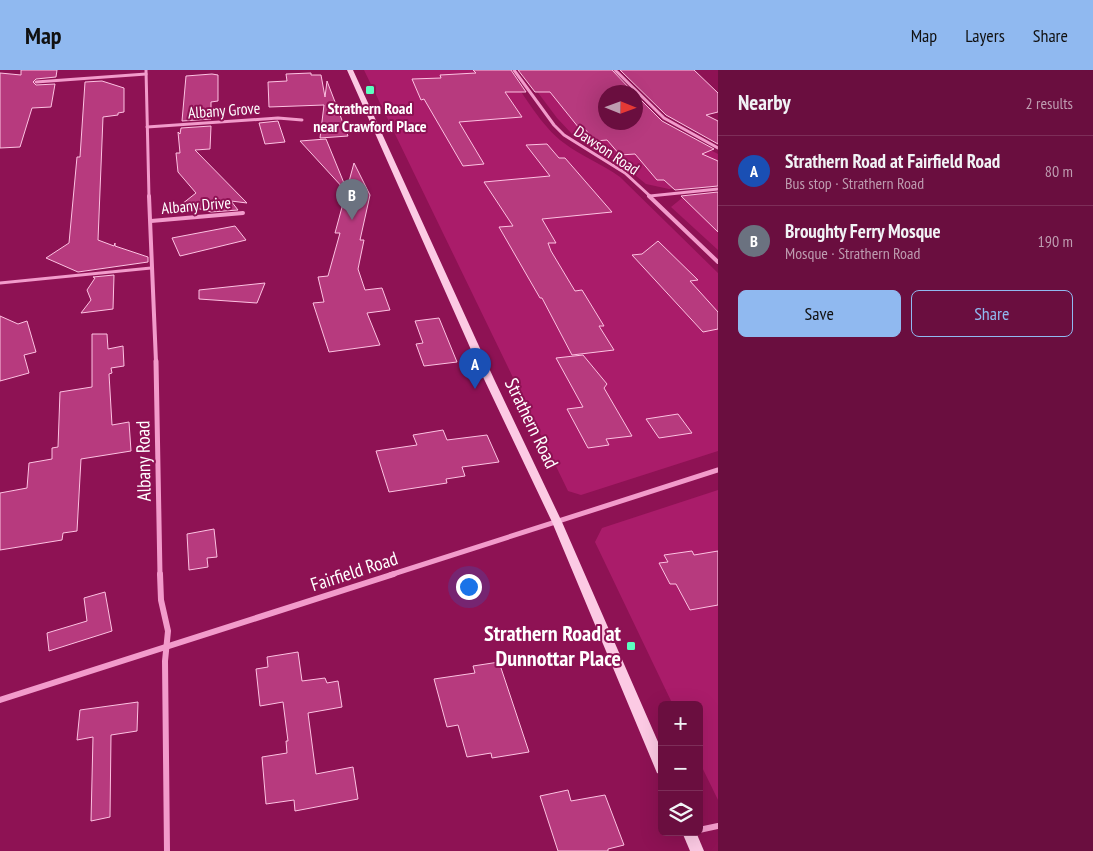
<!DOCTYPE html>
<html lang="en">
<head>
<meta charset="utf-8">
<style>
	:root { --surface:#6a0e3f; --page:#6f1746; --text:#f1f3f6; --muted:#be9cb0; --line:#7d2e59; --accent:#90b9f0 }
	body { margin:0; font-family:"PT Sans Narrow",sans-serif; background:var(--page); color:var(--text) }
	.controls { position:absolute; right:15px; bottom:15px; display:grid; overflow:hidden; border-radius:8px; box-shadow:0 5px 20px #0002 }
	.controls button { width:45px; height:45px; display:grid; place-items:center; padding:0; border:0; border-bottom:1px solid var(--line); background:var(--surface); color:var(--text); font:25px sans-serif }
	.compass { position:absolute; left:598px; top:15px; width:45px; height:45px; border-radius:50%; background:var(--surface); box-shadow:0 5px 20px #0002; rotate:91deg }
	.you { position:absolute; left:468px; top:516px; width:18px; height:18px; margin:-12px; border:4px solid #fff; border-radius:50%; background:#1a73e8; box-shadow:0 0 0 8px #1a73e833 }
	.badge { display:grid; place-items:center; width:32px; height:32px; border-radius:50%; background:var(--accent); color:#fff; font-size:16px; font-weight:700 }
	.pin { position:absolute; translate:-50% -41px; filter:drop-shadow(0 1px 2px #0008) }
	.pin::after { content:''; position:absolute; top:26px; width:18px; height:15px; background:inherit; clip-path:polygon(0 0,100% 0,50% 100%) }
	.list { margin:0; padding:0; list-style:none }
	h2 { display:flex; justify-content:space-between; align-items:center; height:65px; margin:0; padding:0 20px; font-size:21px }
	h2 small { font-size:16px; font-weight:400; color:var(--muted) }
	.list li { display:grid; grid-template-columns:32px 1fr auto; gap:15px; align-items:center; box-sizing:border-box; height:70px; padding:0 20px; border-top:1px solid var(--line) }
	.list b { display:block; font-size:19px; white-space:nowrap }
	.list p { margin:0; font-size:16px; white-space:nowrap; color:var(--muted) }
	.list em { font-size:16px; font-style:normal; color:var(--muted) }
	.actions { display:flex; gap:10px; padding:15px 20px }
	.actions a { flex:1; padding:11px 0; border:1px solid var(--accent); border-radius:8px; text-align:center; font-size:18px; color:var(--accent) }
	.actions .main { background:var(--accent); color:#111 }
	.icon { flex:none; width:28px; height:28px; fill:none; stroke:currentColor; stroke-width:2; stroke-linecap:round; stroke-linejoin:round }
	.map { position:relative; flex:none; width:718px; height:781px; overflow:hidden }
	header { display:flex; align-items:center; gap:30px; box-sizing:border-box; height:70px; padding:0 25px; background:var(--accent); color:#111 }
	header strong { font-size:24px }
	nav { display:flex; gap:28px; margin-inline-start:auto; font-size:18px }
	main { display:flex }
	aside { flex:1; background:var(--surface) }
	.map>svg:first-child { display:block }
	.green { fill:#aa1c6a }
	.building { fill:#b73a7e; stroke:#fdc2e2 }
	.lines { fill:none; stroke-linecap:round; stroke-linejoin:round }
	.lane { stroke:#f29bcb; stroke-width:3 }
	.street-far3 { stroke:#f29bcb; stroke-width:3 }
	.street-far2 { stroke:#f29bcb; stroke-width:4 }
	.street-far1 { stroke:#f29bcb; stroke-width:5 }
	.street { stroke:#f29bcb; stroke-width:6 }
	.secondary { fill:#fccae4; fill-rule:evenodd }
	.poi-dot { fill:#5cffc0; stroke:#8e1254; stroke-width:2 }
	.labels { text-anchor:middle; stroke-width:4; stroke-linejoin:round; paint-order:stroke }
	.far-poi-label { font-size:16px; font-weight:bold; fill:#fff; stroke:#8e1254 }
	.far-street-label { font-size:16px; fill:#fff; stroke:#8e1254 }
	.street-label { font-size:19px; fill:#fff; stroke:#8e1254 }
	.near-poi-label { font-size:22px; font-weight:bold; fill:#fff; stroke:#8e1254; text-anchor:end }
</style>
</head>
<body>
<header>
<strong>Map</strong>
<nav><a>Map</a><a>Layers</a><a>Share</a></nav>
</header>
<main>
<div class="map">
<svg width="718" height="781" viewBox="0 0 718 781">
	<rect width="100%" height="100%" fill="#8e1254"/>
	<g class="green">
		<path d="M364,0H506C524,24 540,55 564,73C581,86 602,94 620,107L718,203V381L581,425L568,421Z"/>
		<polygon points="521,0 608,0 630,22 606,22 606,52 636,52 636,28 649,42 678,63 718,84 718,113 669,119 646,114 620,93 572,64 557,48"/>
		<polygon points="718,124 718,180 671,137 682,128"/>
		<polygon points="718,420 718,730 699,691 699,635 673,635 595,472 602,458"/>
	</g>
	<g class="building">
		<polygon points="21,0 57,0 56,7 36,9 33,12 36,15 55,14 51,37 32,38 20,77 0,78 0,3 21,5"/>
		<polygon points="473,0 511,0 526,22 505,22 522,47 459,52 484,94 463,96 424,29 421,30 412,9 441,8 440,5 476,3"/>
		<polygon points="518,0 612,0 633,22 606,22 606,52 636,52 636,25 662,51 714,79 702,84 718,91 718,116 675,120 664,110 657,110 635,84 620,85 607,70 595,71 584,58 579,58 550,22 535,22"/>
		<polygon points="620,0 694,0 718,23 718,42 706,45 718,51 718,74 666,45"/>
		<polygon points="311,3 311,5 321,5 325,27 327,11 348,66 320,68 324,35 269,37 268,12 287,11 286,4"/>
		<polygon points="212,4 218,5 218,31 211,32 211,49 182,51 186,6"/>
		<polygon points="102,11 124,18 124,42 118,43 118,45 103,47 98,170 114,176 115,173 115,176 148,187 148,192 78,202 46,188 69,173 77,87 80,87 85,12"/>
		<polygon points="278,51 285,72 265,74 259,53"/>
		<polygon points="211,56 210,79 195,80 247,133 231,131 238,140 211,142 182,134 196,123 178,102 176,83 180,83 178,62 180,64 181,58"/>
		<polygon points="326,69 346,118 344,119 300,71"/>
		<polygon points="547,74 559,88 565,88 612,142 542,149 556,173 548,173 551,181 575,221 582,220 604,256 599,256 614,280 572,285 542,228 540,228 499,157 513,156 484,112 550,106 526,75"/>
		<polygon points="354,93 370,125 360,170 364,170 358,199 365,220 382,218 390,240 367,243 380,275 329,282 313,233 324,232 318,207 328,206 340,163 335,163"/>
		<polygon points="718,122 718,162 681,126"/>
		<polygon points="235,156 246,170 180,186 172,168"/>
		<polygon points="658,171 698,210 690,211 718,242 718,259 703,262 632,185 642,184"/>
		<polygon points="114,205 113,239 81,243 91,230 87,220 95,208 93,207"/>
		<polygon points="265,213 257,233 199,229 199,220"/>
		<polygon points="0,246 18,254 27,251 36,282 24,285 29,303 0,311"/>
		<polygon points="439,248 457,292 424,296 416,274 423,273 415,251"/>
		<polygon points="92,264 107,264 108,279 123,276 124,296 111,298 112,303 109,304 112,355 129,352 131,381 81,389 77,461 63,463 62,470 0,480 0,423 27,418 29,393 52,389 52,378 58,377 60,322 92,317"/>
		<polygon points="583,285 607,314 604,318 632,366 606,369 609,375 588,378 567,339 583,337 556,288"/>
		<polygon points="678,344 692,363 659,368 646,349"/>
		<polygon points="443,360 447,370 487,365 499,392 462,397 465,406 446,409 447,413 389,422 376,381 417,375 413,365"/>
		<polygon points="214,459 217,487 207,488 208,497 189,500 187,464"/>
		<polygon points="692,481 694,485 718,481 718,535 690,540 676,514 670,514 659,493 668,492 664,485"/>
		<polygon points="105,522 112,561 49,581 47,563 87,551 84,528"/>
		<polygon points="298,582 302,611 325,608 327,613 338,611 342,637 308,643 316,704 353,697 358,729 295,741 294,730 266,734 262,687 287,683 286,671 288,671 283,632 260,636 256,599 268,597 267,587"/>
		<polygon points="499,592 529,682 492,688 491,683 467,687 458,655 447,657 434,609 475,603 473,596"/>
		<polygon points="138,632 137,661 111,665 110,747 91,751 93,667 77,670 80,640"/>
		<polygon points="568,720 571,731 605,725 624,775 608,779 608,781 558,781 540,726"/>
	</g>
	<g class="lines">
		<polyline class="lane" points="0,213 151,198"/>
		<g class="street-far3">
			<polyline points="146,0 149,127"/>
			<polyline points="514,0 554,55 564,65 625,103 651,127"/>
			<polyline points="615,0 664,48 718,78"/>
			<polyline points="36,12 146,4"/>
			<polyline points="147,57 278,48 302,50"/>
			<polyline points="650,126 718,119"/>
		</g>
		<g class="street-far2">
			<polyline points="149,126 156,292"/>
			<polyline points="649,126 718,192"/>
			<polyline points="151,151 243,143"/>
		</g>
		<g class="street-far1">
			<polyline points="156,291 160,505"/>
			<polyline points="390,505 718,400"/>
		</g>
		<g class="street">
			<polyline points="160,504 161,530 168,561 165,591 167,781"/>
			<polyline points="0,630 394,504"/>
			<polyline points="699,760 718,756"/>
		</g>
		<g class="secondary">
			<polygon points="347,0 353,0 494,309 562,452 662,681 662,705 657,703 552,452 484,309"/>
			<polygon points="682,762 696,762 704,781 690,781"/>
		</g>
	</g>
	<g class="poi-dot">
		<rect x="365" y="15" width="10" height="10" rx="2.5"/>
		<rect x="626" y="571" width="10" height="10" rx="2.5"/>
	</g>
	<g class="labels">
		<g class="far-poi-label">
			<text x="370" y="44">Strathern Road<tspan x="370" dy="18">near Crawford Place</tspan></text>
		</g>
		<g class="far-street-label">
			<text transform="translate(224 40) rotate(-4)" y="6">Albany Grove</text>
			<text transform="translate(607 80) rotate(34)" y="6">Dawson Road</text>
			<text transform="translate(196 135) rotate(-5)" y="6">Albany Drive</text>
		</g>
		<g class="street-label">
			<text transform="translate(532 353) rotate(64)" y="7">Strathern Road</text>
			<text transform="translate(143 391) rotate(-91)" y="7">Albany Road</text>
			<text transform="translate(354 501) rotate(-18)" y="7">Fairfield Road</text>
		</g>
		<g class="near-poi-label">
			<text x="621" y="571">Strathern Road at<tspan x="621" dy="25">Dunnottar Place</tspan></text>
		</g>
	</g>
</svg>
<div class="controls">
<button>+</button>
<button>−</button>
<button><svg class="icon" aria-label="layers" viewBox="0 0 24 24"><path d="M12 4l9 5-9 5-9-5zM3 14l9 5 9-5"/></svg></button>
</div>
<svg class="compass" viewBox="-18 -18 36 36"><path d="M0-13l5 13h-10z" fill="#e53935"/><path d="M0 13l5-13h-10z" fill="#be9cb0"/></svg>
<div class="you"></div>
<div class="pin badge" style="left:475px;top:319px;background:#1a4fb4">A</div>
<div class="pin badge" style="left:352px;top:150px;background:#6b7280">B</div>
</div>
<aside>
<h2>Nearby<small>2 results</small></h2>
<ul class="list">
<li><span class="badge" style="background:#1a4fb4">A</span><div><b>Strathern Road at Fairfield Road</b><p>Bus stop · Strathern Road</p></div><em>80 m</em></li>
<li><span class="badge" style="background:#6b7280">B</span><div><b>Broughty Ferry Mosque</b><p>Mosque · Strathern Road</p></div><em>190 m</em></li>
</ul>
<div class="actions"><a class="main">Save</a><a>Share</a></div>
</aside>
</main>
</body>
</html>
